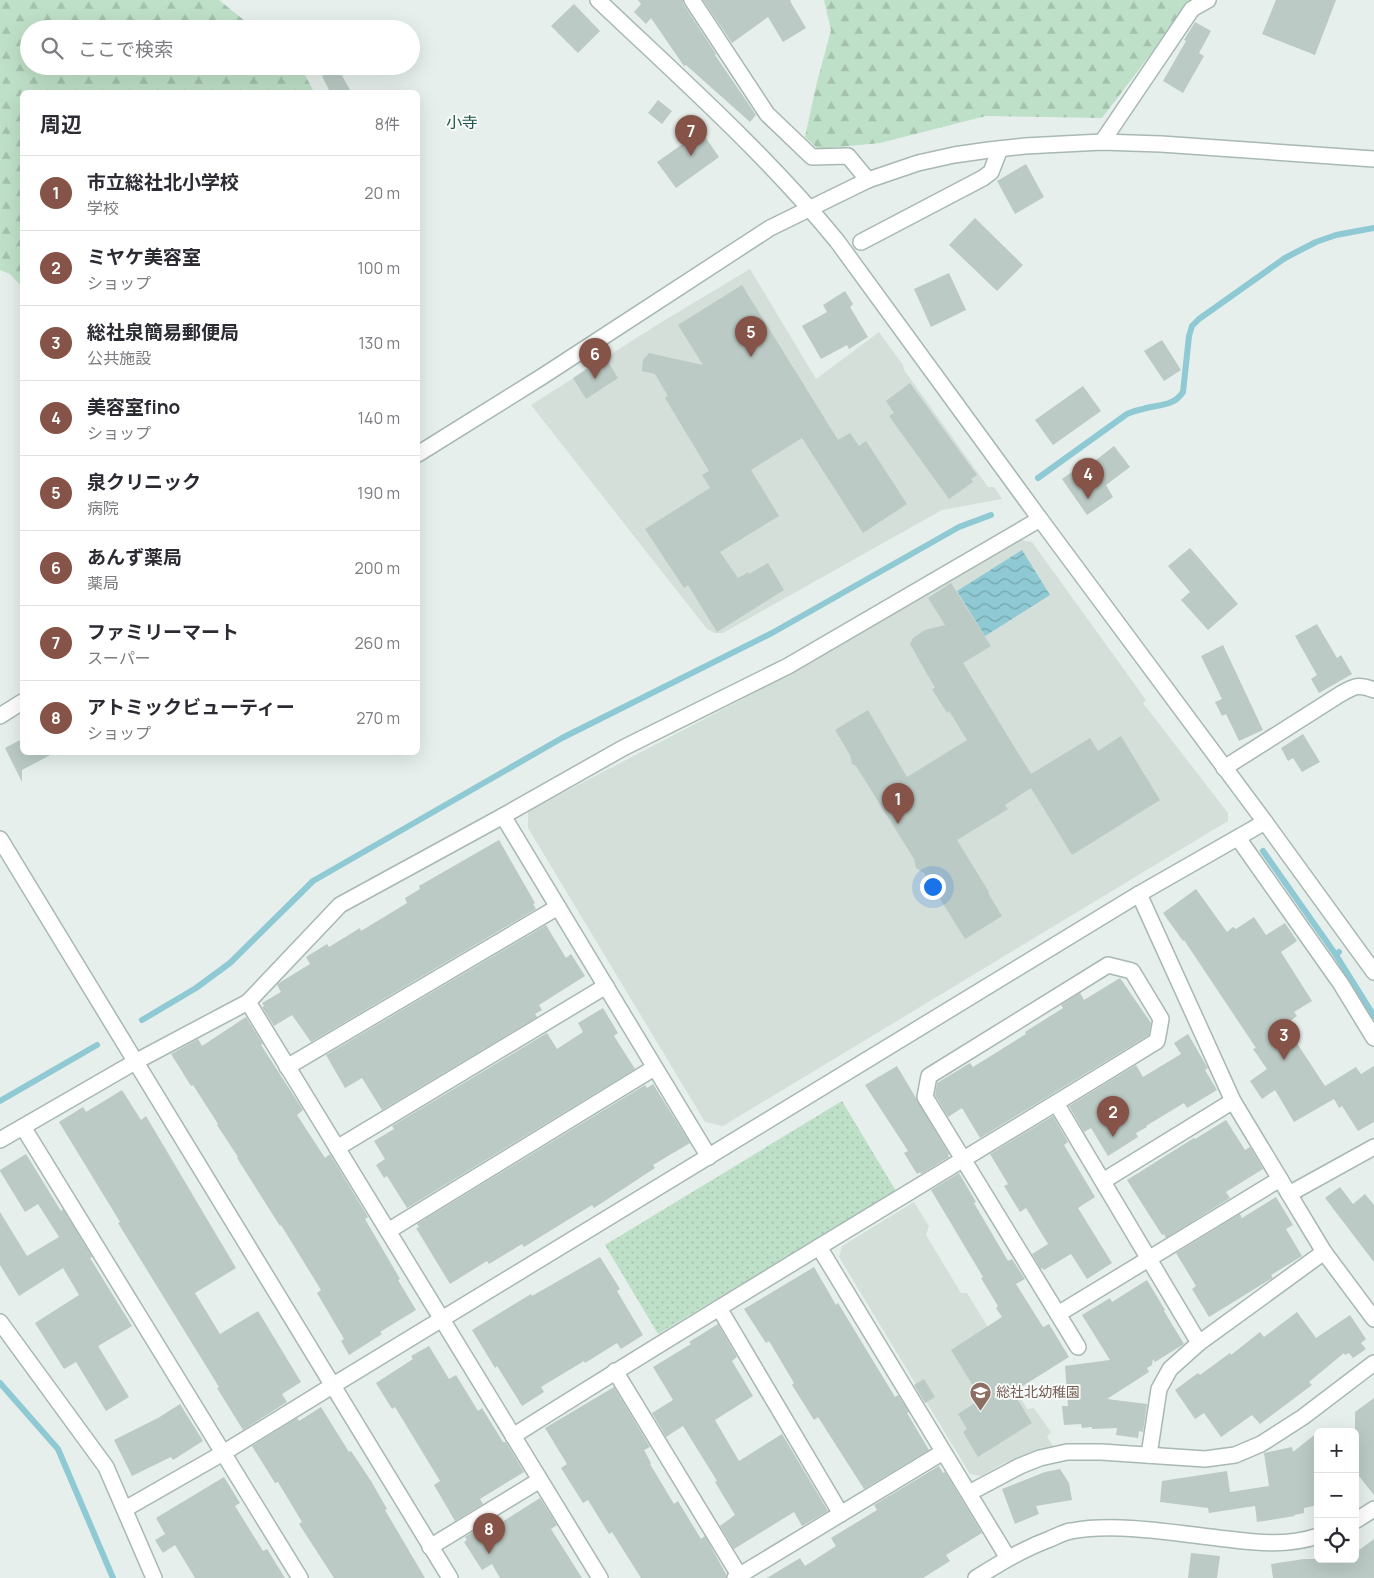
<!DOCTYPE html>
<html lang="ja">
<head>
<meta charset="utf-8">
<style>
	:root { --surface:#fff; --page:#f7f7f7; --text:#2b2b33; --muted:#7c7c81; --line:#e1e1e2; --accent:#855347 }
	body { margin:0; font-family:Manrope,"Noto Sans JP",sans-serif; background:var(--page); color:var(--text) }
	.controls { position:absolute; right:15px; bottom:15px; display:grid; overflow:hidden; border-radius:8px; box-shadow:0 5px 20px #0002 }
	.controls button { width:45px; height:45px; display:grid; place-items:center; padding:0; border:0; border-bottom:1px solid var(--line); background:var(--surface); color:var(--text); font:25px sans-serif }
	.you { position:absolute; left:932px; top:886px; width:18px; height:18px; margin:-12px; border:4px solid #fff; border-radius:50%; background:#1a73e8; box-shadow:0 0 0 8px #1a73e833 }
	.badge { display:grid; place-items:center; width:32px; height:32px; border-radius:50%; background:var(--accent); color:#fff; font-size:16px; font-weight:700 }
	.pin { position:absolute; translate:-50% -41px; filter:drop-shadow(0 1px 2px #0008) }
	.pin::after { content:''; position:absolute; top:26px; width:18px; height:15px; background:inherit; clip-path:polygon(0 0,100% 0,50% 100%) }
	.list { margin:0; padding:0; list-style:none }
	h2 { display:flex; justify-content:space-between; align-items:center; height:65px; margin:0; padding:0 20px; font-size:21px }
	h2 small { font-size:16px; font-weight:400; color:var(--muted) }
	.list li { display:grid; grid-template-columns:32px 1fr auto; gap:15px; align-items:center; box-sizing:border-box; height:75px; padding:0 20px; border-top:1px solid var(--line) }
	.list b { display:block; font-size:19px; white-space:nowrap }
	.list p { margin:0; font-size:16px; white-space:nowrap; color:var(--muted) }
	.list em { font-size:16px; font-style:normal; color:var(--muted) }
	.icon { flex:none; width:28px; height:28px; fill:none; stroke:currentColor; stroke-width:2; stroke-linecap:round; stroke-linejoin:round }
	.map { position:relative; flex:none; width:1374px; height:1578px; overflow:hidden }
	.search { position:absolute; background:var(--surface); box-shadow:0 5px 20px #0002; left:20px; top:20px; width:400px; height:55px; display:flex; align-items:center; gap:12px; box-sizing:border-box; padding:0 18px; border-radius:28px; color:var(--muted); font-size:19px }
	.panel { position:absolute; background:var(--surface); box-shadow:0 5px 20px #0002; left:20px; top:90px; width:400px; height:665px; border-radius:8px }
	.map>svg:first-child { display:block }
	.built { fill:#d4dfda }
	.forest { fill:url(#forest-firs) }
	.park { fill:url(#park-dots) }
	.water { fill:url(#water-waves) }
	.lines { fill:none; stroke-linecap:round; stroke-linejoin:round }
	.stream { stroke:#8ec9d4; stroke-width:6 }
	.building { fill:#bbcac4 }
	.minor-casing { stroke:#a8b8b2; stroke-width:18 }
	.minor { stroke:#fff; stroke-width:15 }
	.labels { text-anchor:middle; stroke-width:4; stroke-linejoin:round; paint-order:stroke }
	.education-label { font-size:14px; fill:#785e54; stroke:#f7fbf9; text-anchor:start }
	.quarter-label { font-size:16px; fill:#1f5548; stroke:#f7fbf9 }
</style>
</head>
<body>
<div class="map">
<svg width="1374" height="1578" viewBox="0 0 1374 1578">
	<defs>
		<pattern id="forest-firs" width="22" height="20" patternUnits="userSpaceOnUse" patternTransform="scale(1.25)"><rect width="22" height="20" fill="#bfe0c8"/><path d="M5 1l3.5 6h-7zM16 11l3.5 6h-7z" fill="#a4c1ad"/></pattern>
		<pattern id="park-dots" width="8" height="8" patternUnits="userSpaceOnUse" patternTransform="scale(1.25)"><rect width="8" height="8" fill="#bfe0c8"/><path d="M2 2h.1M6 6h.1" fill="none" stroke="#a4c1ad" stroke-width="1.8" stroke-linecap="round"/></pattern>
		<pattern id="water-waves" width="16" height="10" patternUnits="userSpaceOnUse" patternTransform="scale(1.25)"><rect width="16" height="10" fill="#8ec9d4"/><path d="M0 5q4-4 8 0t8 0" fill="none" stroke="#74a5ad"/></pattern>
	</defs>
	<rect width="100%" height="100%" fill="#e6efeb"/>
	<g class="built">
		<polygon points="750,269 816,379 879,332 903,365 904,370 988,487 994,487 1002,499 942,510 723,633 715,633 707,629 531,405 660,323"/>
		<polygon points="1017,539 1032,542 1146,700 1143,703 1228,813 1228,821 723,1126 705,1122 528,828 528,811 762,689"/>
		<polygon points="914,1202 929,1226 926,1235 961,1293 967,1293 999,1345 1013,1384 1027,1409 1034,1408 1051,1432 1047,1437 1053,1446 1004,1463 981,1476 970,1474 839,1257 842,1246"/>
	</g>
	<g class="forest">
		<polygon points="0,0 219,0 255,29 29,29 29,66 300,66 314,92 22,92 22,287 10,274 0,270"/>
		<polygon points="824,0 1189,0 1156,47 1102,118 986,116 880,143 818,149 805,137 816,86 831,30"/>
	</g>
	<polygon class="park" points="842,1101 896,1191 658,1334 605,1245"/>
	<polygon class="water" points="1022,550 1050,595 985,636 957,591"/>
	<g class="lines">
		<g class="stream">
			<path d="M1038,478L1127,414C1132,412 1137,410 1143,409C1159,404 1173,407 1183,392L1189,336L1192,326L1199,319L1285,258L1316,242L1336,235L1374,228"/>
			<polyline points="1263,851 1336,955 1339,952"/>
			<polyline points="1336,955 1374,1016"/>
			<polyline points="142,1020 196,988 230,963 313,881 562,738 772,633 959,527 991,515"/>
			<polyline points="0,1101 97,1045"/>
			<polyline points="0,1383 58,1449 113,1578"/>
		</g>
	</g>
	<g class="building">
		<polygon points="638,0 683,0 684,5 716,54 715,55 756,115 750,122 686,65 684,66 651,18 646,24 634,12 641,4"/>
		<polygon points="703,0 791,0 790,1 806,28 783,42 768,17 732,43"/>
		<polygon points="1276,0 1336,0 1315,55 1262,34"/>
		<polygon points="574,4 600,31 578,53 551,26"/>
		<polygon points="1195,22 1211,31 1199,53 1204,56 1183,93 1163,81 1186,41 1184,40"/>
		<polygon points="338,68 351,92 330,92 322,76"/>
		<polygon points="658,100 672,111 662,124 648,113"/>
		<polygon points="701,131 719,157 676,188 657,162"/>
		<polygon points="1026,164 1044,197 1015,214 997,181"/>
		<polygon points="975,218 1023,265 997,291 949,245"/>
		<polygon points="949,273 966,310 931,327 914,289"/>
		<polygon points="742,285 838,440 850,433 859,446 866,441 907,504 863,533 802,438 751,470 779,516 720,552 738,578 748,572 749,574 768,563 784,590 717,632 688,585 684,588 645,529 710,488 702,475 709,471 665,398 668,396 655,374 642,371 643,360 649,353 703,365 678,325"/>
		<polygon points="845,291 853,304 850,307 868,337 849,349 847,345 821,359 802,326 827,312 823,305"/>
		<polygon points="1162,340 1181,370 1164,381 1144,351"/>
		<polygon points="605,357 618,378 586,399 573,378"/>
		<polygon points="910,383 977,475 971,479 973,482 949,499 889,416 894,413 886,401"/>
		<polygon points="1083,386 1101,411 1053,445 1035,420"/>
		<polygon points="1114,446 1130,467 1106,485 1113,497 1087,515 1062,479 1089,460 1091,464"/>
		<polygon points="1190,548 1238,604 1208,630 1181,600 1190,592 1168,566"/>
		<polygon points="951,583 991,646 963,663 1031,774 1090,738 1098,751 1121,736 1160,800 1072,855 1031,788 1005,805 1008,809 957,840 989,892 988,893 1002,916 965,939 924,873 916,868 914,859 856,766 852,764 850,755 835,730 868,710 907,777 967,740 949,711 947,713 932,689 935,688 910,644 913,638 925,630 945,625 928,598"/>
		<polygon points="1317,624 1337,658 1341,655 1352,674 1319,693 1311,679 1317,675 1295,636"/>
		<polygon points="1223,645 1263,730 1239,741 1226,714 1222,716 1215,702 1222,699 1201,656"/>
		<polygon points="1303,734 1320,762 1302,772 1293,758 1288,761 1281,748"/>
		<polygon points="22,739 22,752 56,752 22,770 22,782 5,748"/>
		<polygon points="499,840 535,903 533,904 536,909 311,1042 292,1015 274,1026 262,1007 264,1006 262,1003 281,992 277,985 279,983 310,964 306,957 327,944 329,947 360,928 361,931 407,903 405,898 420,889 419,886"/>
		<polygon points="1196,889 1227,932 1233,927 1236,929 1254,917 1266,935 1285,923 1297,941 1281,952 1312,1001 1294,1012 1297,1016 1285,1025 1325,1086 1356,1067 1361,1074 1374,1066 1374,1122 1358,1131 1342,1106 1339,1108 1334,1099 1294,1122 1275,1090 1262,1099 1250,1081 1267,1069 1253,1049 1256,1048 1184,940 1183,941 1163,913"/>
		<polygon points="546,925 566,958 571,954 585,976 539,1005 542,1010 535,1014 537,1017 382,1110 362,1078 345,1088 326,1055"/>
		<polygon points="1120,978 1151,1023 1149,1035 980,1138 962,1108 948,1117 935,1095 937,1083 970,1063 973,1067 1026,1034 1025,1032 1063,1008 1061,1005 1080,993 1084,1000"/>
		<polygon points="603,1008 618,1033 614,1036 635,1069 407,1208 387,1176 384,1178 376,1165 385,1159 374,1141 394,1129 392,1126 547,1033 557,1049 583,1032 578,1023"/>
		<polygon points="246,1017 263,1044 261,1045 303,1110 297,1115 325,1158 330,1154 368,1217 365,1219 400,1279 398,1280 416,1310 380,1332 382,1334 349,1355 341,1341 344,1339 317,1293 321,1290 281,1225 280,1226 237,1158 238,1157 217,1125 218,1124 193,1085 191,1086 171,1054 198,1039 202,1046"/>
		<polygon points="1188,1034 1206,1065 1208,1068 1205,1070 1217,1090 1187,1108 1184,1103 1146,1126 1147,1127 1136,1133 1138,1137 1108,1156 1091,1128 1084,1132 1069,1106 1136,1065 1143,1077 1181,1054 1174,1043"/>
		<polygon points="897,1066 949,1154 948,1155 949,1157 921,1174 920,1172 917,1174 904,1153 908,1151 865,1085"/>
		<polygon points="653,1084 690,1143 653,1165 655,1168 594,1208 592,1205 524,1247 522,1244 489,1264 487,1261 450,1284 416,1228 419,1227 417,1224 645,1085 647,1088"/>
		<polygon points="122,1090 141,1120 146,1116 236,1268 195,1293 220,1334 258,1311 301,1382 282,1394 287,1402 243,1430 217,1388 219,1387 118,1223 120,1222 59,1122 83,1107 86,1112"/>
		<polygon points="1053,1116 1068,1142 1064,1145 1095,1197 1078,1208 1112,1263 1087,1279 1071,1254 1044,1270 1042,1268 1041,1269 1032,1254 1048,1244 1026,1208 1020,1212 1004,1186 1008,1184 990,1154"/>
		<polygon points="1226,1120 1245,1150 1250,1147 1263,1169 1226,1192 1230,1198 1166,1238 1164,1234 1162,1235 1127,1180 1194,1138 1195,1139"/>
		<polygon points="26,1154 61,1211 63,1209 91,1255 92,1257 90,1258 132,1326 98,1346 129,1397 106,1411 76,1362 64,1369 35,1323 79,1295 63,1268 19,1296 0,1265 0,1212 27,1256 59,1237 38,1204 25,1212 0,1171 0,1170"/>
		<polygon points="959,1173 976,1202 974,1203 1008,1261 1012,1259 1025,1279 1016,1284 1043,1327 1049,1324 1069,1357 1013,1392 1032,1423 978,1457 963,1432 967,1429 958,1414 981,1399 951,1350 1002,1317 996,1308 998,1306 981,1278 983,1277 931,1190"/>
		<polygon points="1340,1187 1353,1204 1365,1194 1374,1205 1374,1262 1325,1198"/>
		<polygon points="1276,1197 1293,1225 1286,1229 1302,1256 1271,1275 1273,1278 1269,1280 1209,1317 1192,1289 1196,1286 1176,1253 1240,1214 1242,1218"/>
		<polygon points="600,1257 620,1289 617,1291 643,1335 621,1349 617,1343 585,1363 584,1361 541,1387 544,1392 522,1406 497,1366 495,1368 472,1330 531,1294 532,1296"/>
		<polygon points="814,1267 836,1305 838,1303 895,1397 898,1395 909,1412 907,1413 929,1450 864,1489 818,1417 814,1420 792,1385 794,1383 769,1341 766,1343 744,1309"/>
		<polygon points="1147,1280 1165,1310 1164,1311 1184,1344 1155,1362 1153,1359 1152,1365 1147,1368 1149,1372 1107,1399 1147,1404 1143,1432 1139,1431 1138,1438 1116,1435 1117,1428 1092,1429 1092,1427 1082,1428 1081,1424 1064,1425 1062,1406 1068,1406 1065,1366 1110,1360 1082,1315 1110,1298 1112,1302"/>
		<polygon points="1297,1312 1316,1338 1350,1315 1366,1339 1361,1343 1366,1349 1353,1358 1349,1353 1345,1355 1344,1353 1309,1382 1312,1385 1260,1424 1252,1415 1221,1437 1204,1413 1195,1419 1175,1390 1198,1373 1200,1375 1230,1353 1231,1355 1260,1332 1264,1337"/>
		<polygon points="718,1324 737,1357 732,1361 753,1396 715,1420 739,1461 782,1434 828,1511 802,1526 794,1512 734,1549 720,1526 735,1515 715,1482 717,1481 683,1426 666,1437 652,1413 673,1400 653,1367 691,1344 689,1342"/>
		<polygon points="429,1346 449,1379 456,1375 478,1411 482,1408 503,1442 506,1442 524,1472 480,1499 483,1504 455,1521 434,1485 440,1481 395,1407 392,1409 376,1383 413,1359 411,1356"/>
		<polygon points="924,1379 935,1397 925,1403 914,1385"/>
		<polygon points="614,1387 650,1447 644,1450 651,1463 650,1464 674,1504 678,1501 701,1539 705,1536 726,1574 726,1578 641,1578 612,1532 609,1534 588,1500 583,1503 561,1468 567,1464 545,1428"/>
		<polygon points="1374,1398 1374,1495 1355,1471 1355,1412"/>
		<polygon points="180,1404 203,1441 173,1460 171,1457 132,1476 114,1440 158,1418"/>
		<polygon points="321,1407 349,1452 351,1451 371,1481 387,1509 385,1510 425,1578 334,1578 299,1524 302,1522 278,1482 275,1483 252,1446 297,1418 299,1421"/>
		<polygon points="1318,1432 1318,1505 1304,1508 1304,1513 1294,1515 1295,1516 1257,1522 1255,1506 1209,1513 1208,1508 1160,1502 1162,1481 1227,1471 1230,1492 1269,1486 1264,1453 1292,1447 1293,1452"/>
		<polygon points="939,1466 943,1473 945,1472 982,1533 946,1555 950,1561 923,1578 767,1578 800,1558 805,1566 836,1546 831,1538 877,1510 874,1505"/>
		<polygon points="1060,1469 1069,1483 1072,1500 1036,1506 1039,1514 1015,1524 1002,1489 1045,1472"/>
		<polygon points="224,1477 240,1503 235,1506 263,1551 267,1549 285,1578 195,1578 175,1545 163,1553 155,1540 165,1534 156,1518"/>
		<polygon points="540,1498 557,1525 551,1529 582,1578 500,1578 492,1564 482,1570 464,1542 467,1540 465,1537 493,1520 496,1526"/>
		<polygon points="1374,1539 1374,1578 1273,1578 1271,1564 1304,1559 1355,1559 1355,1553"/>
		<polygon points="1191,1553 1220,1556 1217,1578 1188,1578"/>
	</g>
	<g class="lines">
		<defs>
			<g id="minor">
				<path d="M598,0C680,78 766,154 837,241L1040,519L1265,822L1374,972"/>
				<polyline points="692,0 767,114 812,157 848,156 868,180"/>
				<polyline points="1102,142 1192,9 1208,0"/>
				<polyline points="861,242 983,178 991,172 1000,149"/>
				<polyline points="418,454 543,376 770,228 868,180 918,163 954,155 989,150 1025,146 1102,142 1161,144 1374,159"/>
				<polyline points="0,716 22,702"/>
				<path d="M1224,768L1339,695C1353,687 1358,683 1374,690"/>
				<polyline points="503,816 709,1157"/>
				<polyline points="1238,838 1341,984 1374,1038"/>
				<polyline points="0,839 450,1578"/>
				<polyline points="1139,894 1233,1101 1324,1252 1374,1319"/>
				<polyline points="248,1002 600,1578"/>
				<polyline points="287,1067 558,907"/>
				<polyline points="1056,1103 1199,1343"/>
				<polyline points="23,1127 300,1578"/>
				<polyline points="0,1140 135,1062 248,1002 340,905 503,816 623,748 788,666 1040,519"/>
				<polyline points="337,1148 606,986"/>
				<polyline points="1103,1181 1233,1101"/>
				<polyline points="1289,1194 1374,1147"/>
				<polyline points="388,1231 654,1068"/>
				<polyline points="819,1247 1008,1558"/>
				<polyline points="719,1308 841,1514"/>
				<polyline points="1058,1314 1280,1179"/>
				<polyline points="0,1322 106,1467 154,1578"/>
				<polyline points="615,1371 739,1575"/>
				<path d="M513,1436C726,1301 943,1173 1157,1041L1161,1019L1132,971L1108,965L929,1076L925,1097L1078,1347"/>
				<polyline points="1149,1455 1159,1389 1170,1369 1199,1343 1324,1252"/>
				<polyline points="969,1493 1020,1466 1040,1458 1067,1452 1101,1452 1205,1459 1235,1455 1261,1444 1303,1417 1374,1363"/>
				<polyline points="125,1509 223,1453 332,1386 1139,894 1265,822"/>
				<polyline points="1355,1521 1374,1509"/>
				<polyline points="430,1547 540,1480"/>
				<polyline points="735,1578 943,1452"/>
				<path d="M976,1578C1000,1563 1023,1549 1050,1539C1057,1536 1064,1532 1071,1531C1117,1522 1180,1534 1227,1539C1258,1543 1288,1546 1318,1536"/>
			</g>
		</defs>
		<use href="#minor" class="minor-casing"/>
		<use href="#minor" class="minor"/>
	</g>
	<defs>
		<symbol id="school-pin" viewBox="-11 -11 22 30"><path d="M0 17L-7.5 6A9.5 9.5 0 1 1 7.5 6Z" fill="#8d6e63" stroke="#f7fbf9"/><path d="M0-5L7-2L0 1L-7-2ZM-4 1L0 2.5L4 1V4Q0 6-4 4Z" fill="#fff"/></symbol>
	</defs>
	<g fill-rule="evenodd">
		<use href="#school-pin" x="968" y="1380" width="25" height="34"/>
	</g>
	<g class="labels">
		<g class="education-label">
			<text x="996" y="1397">総社北幼稚園</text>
		</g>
		<g class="quarter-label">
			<text x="462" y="128">小寺</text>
		</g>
	</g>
</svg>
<div class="controls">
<button>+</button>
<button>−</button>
<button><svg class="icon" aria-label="locate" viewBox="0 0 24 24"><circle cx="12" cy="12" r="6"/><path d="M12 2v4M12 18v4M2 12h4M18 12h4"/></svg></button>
</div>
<div class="you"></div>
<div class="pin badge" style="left:898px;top:824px">1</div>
<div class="pin badge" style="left:1113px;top:1137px">2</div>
<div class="pin badge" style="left:1284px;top:1060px">3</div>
<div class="pin badge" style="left:1088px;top:499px">4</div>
<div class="pin badge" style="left:751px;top:357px">5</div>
<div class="pin badge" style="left:595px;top:379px">6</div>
<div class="pin badge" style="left:691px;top:156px">7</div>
<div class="pin badge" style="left:489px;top:1554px">8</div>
<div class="search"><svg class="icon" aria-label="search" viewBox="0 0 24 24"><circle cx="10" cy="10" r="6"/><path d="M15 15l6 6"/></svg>ここで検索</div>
<section class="panel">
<h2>周辺<small>8件</small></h2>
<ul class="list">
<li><span class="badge">1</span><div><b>市立総社北小学校</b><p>学校</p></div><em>20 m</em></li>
<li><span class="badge">2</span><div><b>ミヤケ美容室</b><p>ショップ</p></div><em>100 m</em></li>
<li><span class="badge">3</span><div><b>総社泉簡易郵便局</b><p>公共施設</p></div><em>130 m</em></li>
<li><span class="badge">4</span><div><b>美容室fino</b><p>ショップ</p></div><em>140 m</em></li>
<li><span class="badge">5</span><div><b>泉クリニック</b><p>病院</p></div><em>190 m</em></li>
<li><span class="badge">6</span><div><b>あんず薬局</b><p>薬局</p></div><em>200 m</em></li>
<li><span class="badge">7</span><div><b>ファミリーマート</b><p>スーパー</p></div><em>260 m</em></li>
<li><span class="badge">8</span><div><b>アトミックビューティー</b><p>ショップ</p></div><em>270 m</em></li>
</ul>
</section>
</div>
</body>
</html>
